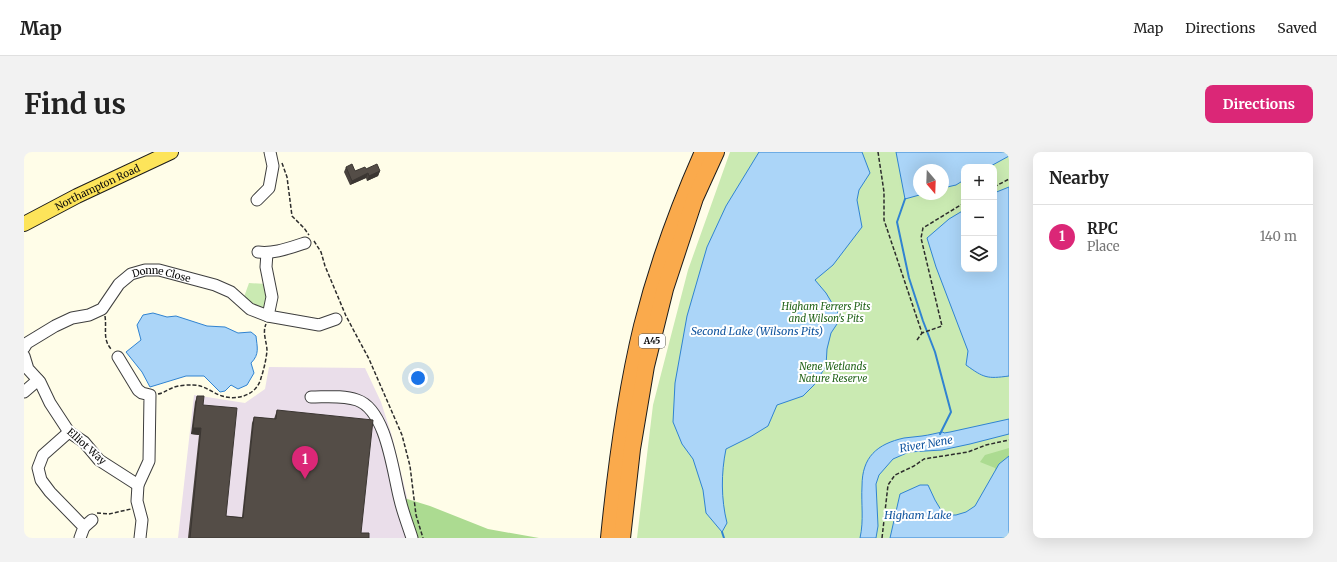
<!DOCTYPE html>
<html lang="en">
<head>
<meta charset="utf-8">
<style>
	:root { --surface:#fff; --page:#f2f2f2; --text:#222; --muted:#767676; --line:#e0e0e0; --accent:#db2777 }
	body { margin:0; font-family:Merriweather,serif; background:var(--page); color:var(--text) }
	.controls { position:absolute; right:12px; top:12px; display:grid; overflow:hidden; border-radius:8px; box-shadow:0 4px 16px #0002 }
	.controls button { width:36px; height:36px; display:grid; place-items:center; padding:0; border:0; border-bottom:1px solid var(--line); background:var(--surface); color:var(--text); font:20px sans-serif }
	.compass { position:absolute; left:889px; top:12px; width:36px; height:36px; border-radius:50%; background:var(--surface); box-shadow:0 4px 16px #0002; rotate:161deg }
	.you { position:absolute; left:394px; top:226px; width:14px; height:14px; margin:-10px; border:3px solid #fff; border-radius:50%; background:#1a73e8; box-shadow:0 0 0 6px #1a73e833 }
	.badge { display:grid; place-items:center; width:26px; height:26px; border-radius:50%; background:var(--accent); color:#fff; font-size:13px; font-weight:700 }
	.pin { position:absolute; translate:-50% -33px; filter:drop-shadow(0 1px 2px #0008) }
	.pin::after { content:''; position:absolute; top:21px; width:14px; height:12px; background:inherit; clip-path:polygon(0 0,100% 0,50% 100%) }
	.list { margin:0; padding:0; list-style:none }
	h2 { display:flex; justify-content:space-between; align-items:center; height:52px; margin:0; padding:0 16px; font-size:17px }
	h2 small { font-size:13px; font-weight:400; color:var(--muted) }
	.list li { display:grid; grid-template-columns:26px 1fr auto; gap:12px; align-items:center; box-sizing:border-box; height:64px; padding:0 16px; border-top:1px solid var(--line) }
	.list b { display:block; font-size:15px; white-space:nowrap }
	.list p { margin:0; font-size:13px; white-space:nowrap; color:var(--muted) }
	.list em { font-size:13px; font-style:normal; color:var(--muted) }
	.icon { flex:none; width:22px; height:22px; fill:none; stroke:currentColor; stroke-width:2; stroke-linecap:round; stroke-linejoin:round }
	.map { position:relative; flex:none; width:985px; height:386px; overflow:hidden; border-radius:8px }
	header { display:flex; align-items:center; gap:24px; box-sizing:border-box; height:56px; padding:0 20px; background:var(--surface); border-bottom:1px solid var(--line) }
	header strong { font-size:19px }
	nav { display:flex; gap:22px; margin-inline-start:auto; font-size:14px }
	.intro { display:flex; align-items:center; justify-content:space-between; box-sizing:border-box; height:96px; padding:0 24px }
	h1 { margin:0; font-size:28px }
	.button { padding:10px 18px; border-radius:8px; background:var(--accent); color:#fff; font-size:14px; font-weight:700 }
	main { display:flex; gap:24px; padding:0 24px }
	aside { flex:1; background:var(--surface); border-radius:8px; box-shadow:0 4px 16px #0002 }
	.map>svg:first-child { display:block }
	.industrial { fill:#eadeea }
	.green { fill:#caeab2; fill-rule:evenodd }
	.forest { fill:#acdb91 }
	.water { fill:#abd5f8; stroke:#3083d1 }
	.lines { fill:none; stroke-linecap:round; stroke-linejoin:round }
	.stream { stroke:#3083d1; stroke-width:2 }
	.minor-casing { stroke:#3e3e3e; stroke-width:13 }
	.major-casing { stroke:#1c1c1c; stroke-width:16 }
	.highway-casing { stroke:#1c1c1c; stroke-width:18 }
	.path { stroke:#2d2d2d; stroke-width:1.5; stroke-dasharray:4 2; stroke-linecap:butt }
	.minor { stroke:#fff; stroke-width:11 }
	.major { stroke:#fde45a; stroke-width:14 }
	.highway { stroke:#faaa4c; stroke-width:16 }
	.wall { fill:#48423d }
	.shaded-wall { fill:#3b3632 }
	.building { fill:#544d47; stroke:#3b3632 }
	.labels { text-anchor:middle; stroke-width:4; stroke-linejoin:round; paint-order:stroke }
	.shield { fill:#fff; stroke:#545454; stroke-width:1 }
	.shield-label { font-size:9px; font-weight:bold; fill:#0b0b0b }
	.street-label { font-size:10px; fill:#0b0b0b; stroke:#fff }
	.park-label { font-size:10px; font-style:italic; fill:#23641a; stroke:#fff }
	.water-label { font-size:11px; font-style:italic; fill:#11559f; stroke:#fff }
</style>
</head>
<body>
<header>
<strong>Map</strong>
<nav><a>Map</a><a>Directions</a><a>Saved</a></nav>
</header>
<div class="intro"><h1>Find us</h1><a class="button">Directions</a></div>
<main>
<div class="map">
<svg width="985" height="386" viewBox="0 0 985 386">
	<rect width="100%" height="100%" fill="#fffde8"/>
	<polygon class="industrial" points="245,215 341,216 357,250 368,284 393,386 154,386 170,243 221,251 241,237"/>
	<g class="green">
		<path d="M706,0H985V386H613L629,253L664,118ZM940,15H970V117H940ZM895,18H919V42H895Z"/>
		<polygon points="225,131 243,132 243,143 240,159 237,159 220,145"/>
	</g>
	<g class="forest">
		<polygon points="985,296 985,329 971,328 971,316 956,310 961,303"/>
		<polygon points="380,346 406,354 464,377 515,386 391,386"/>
	</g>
	<g class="water">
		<path d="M735,0H838L846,21L835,38L833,48L838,75L809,113L791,128L802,141L817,166L807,181L803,197L802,214L790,233L779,244L753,253L744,274L726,285L702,297C697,321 697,347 703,371L698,380L682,361L679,338L669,307L658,292L649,270L651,231L663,164L683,95L702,54Z"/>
		<polygon points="872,0 985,0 985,4 965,15 940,15 940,28 932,33 919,36 919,18 895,18 895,42 899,42 881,47"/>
		<path d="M985,35V224C963,227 960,226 942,213L944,199L912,115L903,86L925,67L940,58V117H970V41Z"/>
		<path d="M129,161L143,165L152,164L183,174L201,175L214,181L227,180L232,184C233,195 236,202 227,211L230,221L223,233L214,237L207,233L201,239L196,240L180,224H162L126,235L118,220L102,200L117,188L113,173L119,163Z"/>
		<path d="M985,267V282L946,292L918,298L885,300L869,307L855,323L852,332L854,374L852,386H836C840,368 837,352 838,334C838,305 853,292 880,286C886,285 892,285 898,284C906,283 912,281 919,280L920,281L926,280Z"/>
		<polygon points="985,304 985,386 866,386 876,342 896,333 904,333 911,348 917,358 924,363 932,363 942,360 951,354 975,312"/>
	</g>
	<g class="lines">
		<g class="stream">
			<polyline points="881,47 873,70 885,126 899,169 911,200 927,260 916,282"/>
			<polyline points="698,380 700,386"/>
		</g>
		<defs>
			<g id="minor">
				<polyline points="233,48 245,36 249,14 246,0"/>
				<path d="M234,100C250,102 265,96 281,91"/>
				<polyline points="243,101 242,115 248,145 244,164"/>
				<path id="s1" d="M0,196L3,191L31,174L48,166L65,163L78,157L95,132L107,122L121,118H135L191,133L207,140L226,157L244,164L295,173L312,167"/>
				<polyline points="0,204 4,217 16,230 26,251 45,280 60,290 75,308 114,333"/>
				<polyline points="94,205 114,238 118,241 126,243 125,309 114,333 113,349 118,368 116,386"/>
				<polyline points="0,240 14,228"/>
				<path d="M287,245C302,245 319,243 333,248C363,258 369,322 376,348C379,361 384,373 388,386"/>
				<polyline points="45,280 19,303 14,316 17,328 26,340 60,375 56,386"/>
				<polyline points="60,375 68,368"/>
			</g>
			<g id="major">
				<path id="s2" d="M0,72L53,44L147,0"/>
			</g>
			<g id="highway">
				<path d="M585,386C592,315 601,244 618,174C633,114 654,56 679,0"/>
				<polyline points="598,386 608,297 622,214 641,137 671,46 692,0"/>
			</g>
		</defs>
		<use href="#minor" class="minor-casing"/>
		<use href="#major" class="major-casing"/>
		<use href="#highway" class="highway-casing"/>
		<g class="path">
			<polyline points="854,0 860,40 860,68 898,181 918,174 897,86 899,76 940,51"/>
			<polyline points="258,11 263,25 268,64 280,76 285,83"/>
			<polyline points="970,35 985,27"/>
			<polyline points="290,89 297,100 301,114 322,164 345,207 378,283 386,314 392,363 399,386"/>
			<path d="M81,164C83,177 78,188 88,198"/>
			<polyline points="893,188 898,181"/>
			<path d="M134,242C140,241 143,238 148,236C154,233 163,233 169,233C181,233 188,241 198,244C213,249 233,243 237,226C240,217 242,208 243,199C243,190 238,181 242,172"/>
			<polyline points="73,361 85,362 107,357"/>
			<polyline points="858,386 864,333 871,323 890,314 900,307 944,300 962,293 985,288"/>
		</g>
		<use href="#minor" class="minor"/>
		<use href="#major" class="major"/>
		<use href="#highway" class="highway"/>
	</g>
	<g class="wall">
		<polygon points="322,15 331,19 342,17 356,19 354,24 343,29 342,26 326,33 320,20"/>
		<polygon points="173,244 179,253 202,364 218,365 228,271 230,265 250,267 253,258 337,381 345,386 164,386 175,283 167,282 171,250"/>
	</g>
	<g class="shaded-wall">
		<polygon points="356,19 354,24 343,29 345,24"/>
		<polygon points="344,21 342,26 326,33 328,29"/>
		<polygon points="169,276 177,276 175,283 167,282"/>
	</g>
	<g class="building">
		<polygon points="328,12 331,19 341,15 342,17 353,12 356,19 345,24 344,21 328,29 322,15"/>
		<polygon points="173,244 180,244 179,253 213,256 202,364 219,366 230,265 252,267 253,258 349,268 337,381 345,381 345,386 166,386 177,276 169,276"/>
	</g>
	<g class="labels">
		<rect class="shield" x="615" y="182" width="26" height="14" rx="3"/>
		<g class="shield-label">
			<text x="628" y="192">A45</text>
		</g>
		<g class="street-label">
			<text dy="4" stroke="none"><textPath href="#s2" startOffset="82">Northampton Road</textPath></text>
			<text dy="4" stroke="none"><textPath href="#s1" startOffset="166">Donne Close</textPath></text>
			<text transform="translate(63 294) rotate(42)" y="4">Elliot Way</text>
		</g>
		<g class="park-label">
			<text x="802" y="158">Higham Ferrers Pits<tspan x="802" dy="12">and Wilson's Pits</tspan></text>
			<text x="809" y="218">Nene Wetlands<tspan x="809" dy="12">Nature Reserve</tspan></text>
		</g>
		<g class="water-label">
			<text x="733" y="183">Second Lake (Wilsons Pits)</text>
			<text transform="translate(902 292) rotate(-10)" y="4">River Nene</text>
			<text x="894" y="367">Higham Lake</text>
		</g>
	</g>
</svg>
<div class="controls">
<button>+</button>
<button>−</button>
<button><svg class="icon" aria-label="layers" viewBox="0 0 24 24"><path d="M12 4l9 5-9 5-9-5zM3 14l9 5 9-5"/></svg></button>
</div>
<svg class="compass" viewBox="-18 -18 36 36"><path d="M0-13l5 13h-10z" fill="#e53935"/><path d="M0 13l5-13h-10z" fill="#767676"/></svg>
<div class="you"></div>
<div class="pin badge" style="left:281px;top:327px">1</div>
</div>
<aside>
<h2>Nearby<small></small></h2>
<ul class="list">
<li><span class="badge">1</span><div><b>RPC</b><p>Place</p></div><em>140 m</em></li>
</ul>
</aside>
</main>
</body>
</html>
